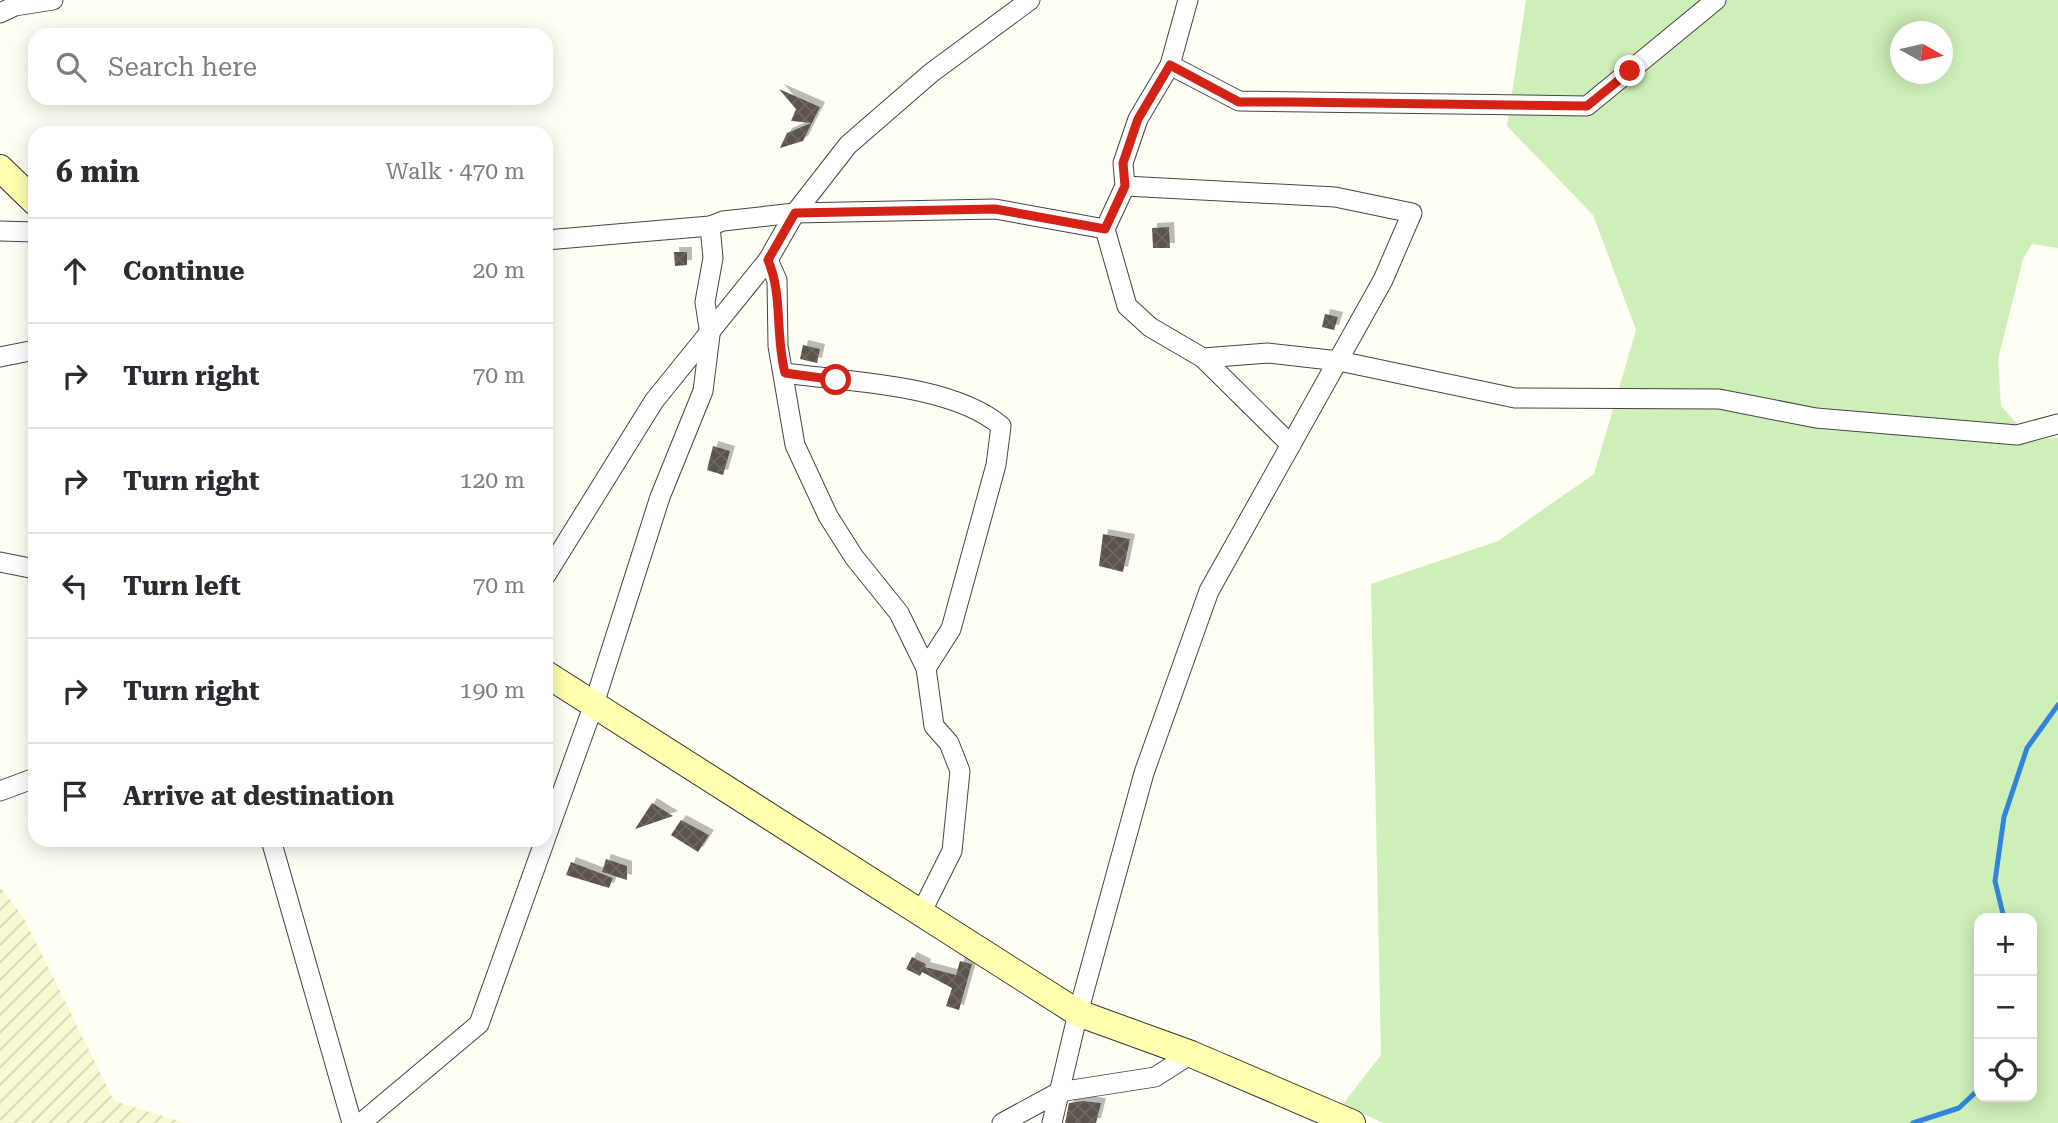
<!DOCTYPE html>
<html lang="en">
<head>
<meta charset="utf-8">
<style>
	:root { --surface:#fff; --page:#f7f7f7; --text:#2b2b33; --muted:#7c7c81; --line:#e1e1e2 }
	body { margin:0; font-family:"Roboto Serif",serif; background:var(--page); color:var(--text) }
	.controls { position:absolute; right:21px; bottom:21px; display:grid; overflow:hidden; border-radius:14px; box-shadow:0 4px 18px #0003 }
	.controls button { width:63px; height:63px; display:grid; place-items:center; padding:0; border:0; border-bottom:2px solid var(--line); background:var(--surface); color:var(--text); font:35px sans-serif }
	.compass { position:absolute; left:1890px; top:21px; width:63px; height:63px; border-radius:50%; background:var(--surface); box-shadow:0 4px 18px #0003; rotate:98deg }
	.stop { position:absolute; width:21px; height:21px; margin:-16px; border:5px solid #d32317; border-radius:50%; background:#fff }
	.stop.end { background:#d32317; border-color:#fff; box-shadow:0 2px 7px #0008 }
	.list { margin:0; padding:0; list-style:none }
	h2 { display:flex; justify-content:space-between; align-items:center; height:91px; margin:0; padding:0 28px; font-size:30px }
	h2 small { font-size:23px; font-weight:400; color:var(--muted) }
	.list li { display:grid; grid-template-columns:46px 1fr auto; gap:21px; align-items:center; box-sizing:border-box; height:105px; padding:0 28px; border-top:2px solid var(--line) }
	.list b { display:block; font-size:26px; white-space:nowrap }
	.list em { font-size:23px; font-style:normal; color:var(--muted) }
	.icon { flex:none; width:38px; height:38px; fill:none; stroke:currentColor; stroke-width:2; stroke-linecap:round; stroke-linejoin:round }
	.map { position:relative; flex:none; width:2058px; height:1123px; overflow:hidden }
	.search { position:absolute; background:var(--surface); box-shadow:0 4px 18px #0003; left:28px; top:28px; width:525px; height:77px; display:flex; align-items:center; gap:18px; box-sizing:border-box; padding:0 24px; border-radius:21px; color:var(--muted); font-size:26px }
	.panel { position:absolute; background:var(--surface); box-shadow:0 4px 18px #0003; left:28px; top:126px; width:525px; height:721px; border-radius:21px }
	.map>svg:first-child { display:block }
	.farmland { fill:url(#farmland-furrows) }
	.green { fill:#ceefb8; fill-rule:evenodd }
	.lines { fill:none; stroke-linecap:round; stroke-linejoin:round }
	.stream { stroke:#3184dd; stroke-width:5 }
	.building { fill:url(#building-cross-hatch); filter:url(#shadow) }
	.minor-casing { stroke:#444; stroke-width:21 }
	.secondary-casing { stroke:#333; stroke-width:28 }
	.minor { stroke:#fff; stroke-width:19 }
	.secondary { stroke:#ffffb0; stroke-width:26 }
	.route { stroke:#d32317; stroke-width:9 }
</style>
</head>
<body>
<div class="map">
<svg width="2058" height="1123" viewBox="0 0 2058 1123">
	<defs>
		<pattern id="farmland-furrows" width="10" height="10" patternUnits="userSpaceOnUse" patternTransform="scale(1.75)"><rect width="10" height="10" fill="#f8f9d0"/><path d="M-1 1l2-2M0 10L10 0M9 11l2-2" fill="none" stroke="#d4d4b2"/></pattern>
		<pattern id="building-cross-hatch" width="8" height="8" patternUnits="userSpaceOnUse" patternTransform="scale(1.75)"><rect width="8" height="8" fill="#5b534c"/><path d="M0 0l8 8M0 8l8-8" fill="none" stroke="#6e6762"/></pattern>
		<filter id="shadow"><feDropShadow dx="5" dy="-5" stdDeviation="0" flood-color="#0004"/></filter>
	</defs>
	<rect width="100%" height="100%" fill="#fffef5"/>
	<polygon class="farmland" points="0,887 24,918 114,1101 186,1123 0,1123"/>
	<path class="green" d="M1526,0H2058V248L2032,244L2023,259L1998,359L2001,406L2031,439L2058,438V1123H1383L1343,1104L1381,1055L1371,584L1498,541L1594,474L1636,330L1593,215L1507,126ZM1900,32H1942V74H1900ZM1979,918H2032V1097H1979Z"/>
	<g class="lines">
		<g class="stream">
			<polyline points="2004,918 1995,881 2004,817 2027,748 2058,705"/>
			<polyline points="1913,1123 1959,1108 1979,1089"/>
		</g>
	</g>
	<g class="building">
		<polygon points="779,89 820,107 803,141 780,148 787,133 811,123 791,121 796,109"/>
		<polygon points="1169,227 1170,248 1153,248 1152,228"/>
		<polygon points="674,252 687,252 687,265 675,266"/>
		<polygon points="1325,314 1338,317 1334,330 1322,327"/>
		<polygon points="803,345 820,349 817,363 800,359"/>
		<polygon points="713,446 730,451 723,475 707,470"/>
		<polygon points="1103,534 1130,539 1123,572 1099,566"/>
		<polygon points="652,803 673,816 635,829"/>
		<polygon points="681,820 709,835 698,852 671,835"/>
		<polygon points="606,859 627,866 627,880 602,872"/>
		<polygon points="571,862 613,878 609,888 566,875"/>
		<polygon points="912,957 926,964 925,967 956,975 960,961 972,964 959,1010 946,1006 952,988 922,972 920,976 906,969"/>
		<polygon points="1083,1101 1101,1103 1096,1123 1065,1123 1069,1103"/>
	</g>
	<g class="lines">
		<defs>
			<g id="minor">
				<polyline points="1188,0 1170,65 1138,119 1123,163 1125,186 1105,229 1127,306 1150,327 1203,358 1291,445"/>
				<polyline points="0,13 15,6 53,0"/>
				<polyline points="1170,65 1239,101 1587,106 1716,0"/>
				<polyline points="0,231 35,232"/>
				<polyline points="546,240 710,226 723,221 795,213 995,209 1105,229"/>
				<polyline points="768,260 777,280 778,346 795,445 828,516 854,557 899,613 926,668 934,726 949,743 960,771 952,851 921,913"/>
				<polyline points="0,357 35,350"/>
				<polyline points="1203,358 1268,353 1339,361 1515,398 1719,399 1816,418 2017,435 2058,424"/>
				<path d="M785,373C848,382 952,384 1001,426L996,465L951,629L926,668"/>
				<polyline points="0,562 35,569"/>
				<polyline points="546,575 654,401 768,260 795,213 848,145 931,73 1030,0"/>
				<polyline points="0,791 35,778"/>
				<polyline points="546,837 594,704 660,497 703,391 710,335 705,302 713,258 710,226"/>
				<polyline points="271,840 352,1123"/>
				<polyline points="361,1123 479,1024 545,840"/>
				<polyline points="1002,1123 1059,1092 1155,1077 1191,1054"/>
				<polyline points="1052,1123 1078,1013 1144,773 1209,591 1383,280 1412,213 1335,197 1125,186"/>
			</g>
			<g id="secondary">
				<polyline points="0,168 35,202"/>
				<polyline points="546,674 1078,1013 1191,1054 1352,1123"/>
			</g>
		</defs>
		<use href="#minor" class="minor-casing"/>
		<use href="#secondary" class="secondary-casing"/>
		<use href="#minor" class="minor"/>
		<use href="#secondary" class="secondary"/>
	</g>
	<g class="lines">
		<path class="route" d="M836,380L785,373C775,334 783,295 768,260L795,213L995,209L1105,229L1125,186L1123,163L1138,119L1170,65L1239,102H1292L1587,106L1630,71"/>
	</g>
</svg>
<div class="controls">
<button>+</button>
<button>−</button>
<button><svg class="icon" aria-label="locate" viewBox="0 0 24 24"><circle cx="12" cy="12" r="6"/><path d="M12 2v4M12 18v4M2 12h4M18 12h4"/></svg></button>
</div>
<svg class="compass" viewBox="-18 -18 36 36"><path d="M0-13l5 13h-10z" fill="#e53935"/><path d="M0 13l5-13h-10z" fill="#7c7c81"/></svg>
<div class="stop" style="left:836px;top:380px"></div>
<div class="stop end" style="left:1630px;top:71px"></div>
<div class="search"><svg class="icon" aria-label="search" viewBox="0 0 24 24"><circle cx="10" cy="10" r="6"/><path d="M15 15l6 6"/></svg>Search here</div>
<section class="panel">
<h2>6 min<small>Walk · 470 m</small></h2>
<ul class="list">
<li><svg class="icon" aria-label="ahead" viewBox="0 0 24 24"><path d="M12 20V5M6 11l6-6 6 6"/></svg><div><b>Continue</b></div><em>20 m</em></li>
<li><svg class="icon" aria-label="right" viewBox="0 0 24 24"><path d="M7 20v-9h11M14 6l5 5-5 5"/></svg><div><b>Turn right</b></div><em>70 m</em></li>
<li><svg class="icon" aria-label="right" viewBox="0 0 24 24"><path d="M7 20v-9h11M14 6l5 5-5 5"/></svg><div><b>Turn right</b></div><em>120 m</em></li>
<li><svg class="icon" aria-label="left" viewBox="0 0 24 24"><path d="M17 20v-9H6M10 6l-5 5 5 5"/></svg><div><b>Turn left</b></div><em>70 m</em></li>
<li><svg class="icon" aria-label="right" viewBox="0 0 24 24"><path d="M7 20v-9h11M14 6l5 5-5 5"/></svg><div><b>Turn right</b></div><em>190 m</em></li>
<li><svg class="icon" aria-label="arrive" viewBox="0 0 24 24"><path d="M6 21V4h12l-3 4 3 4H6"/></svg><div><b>Arrive at destination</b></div></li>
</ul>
</section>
</div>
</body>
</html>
